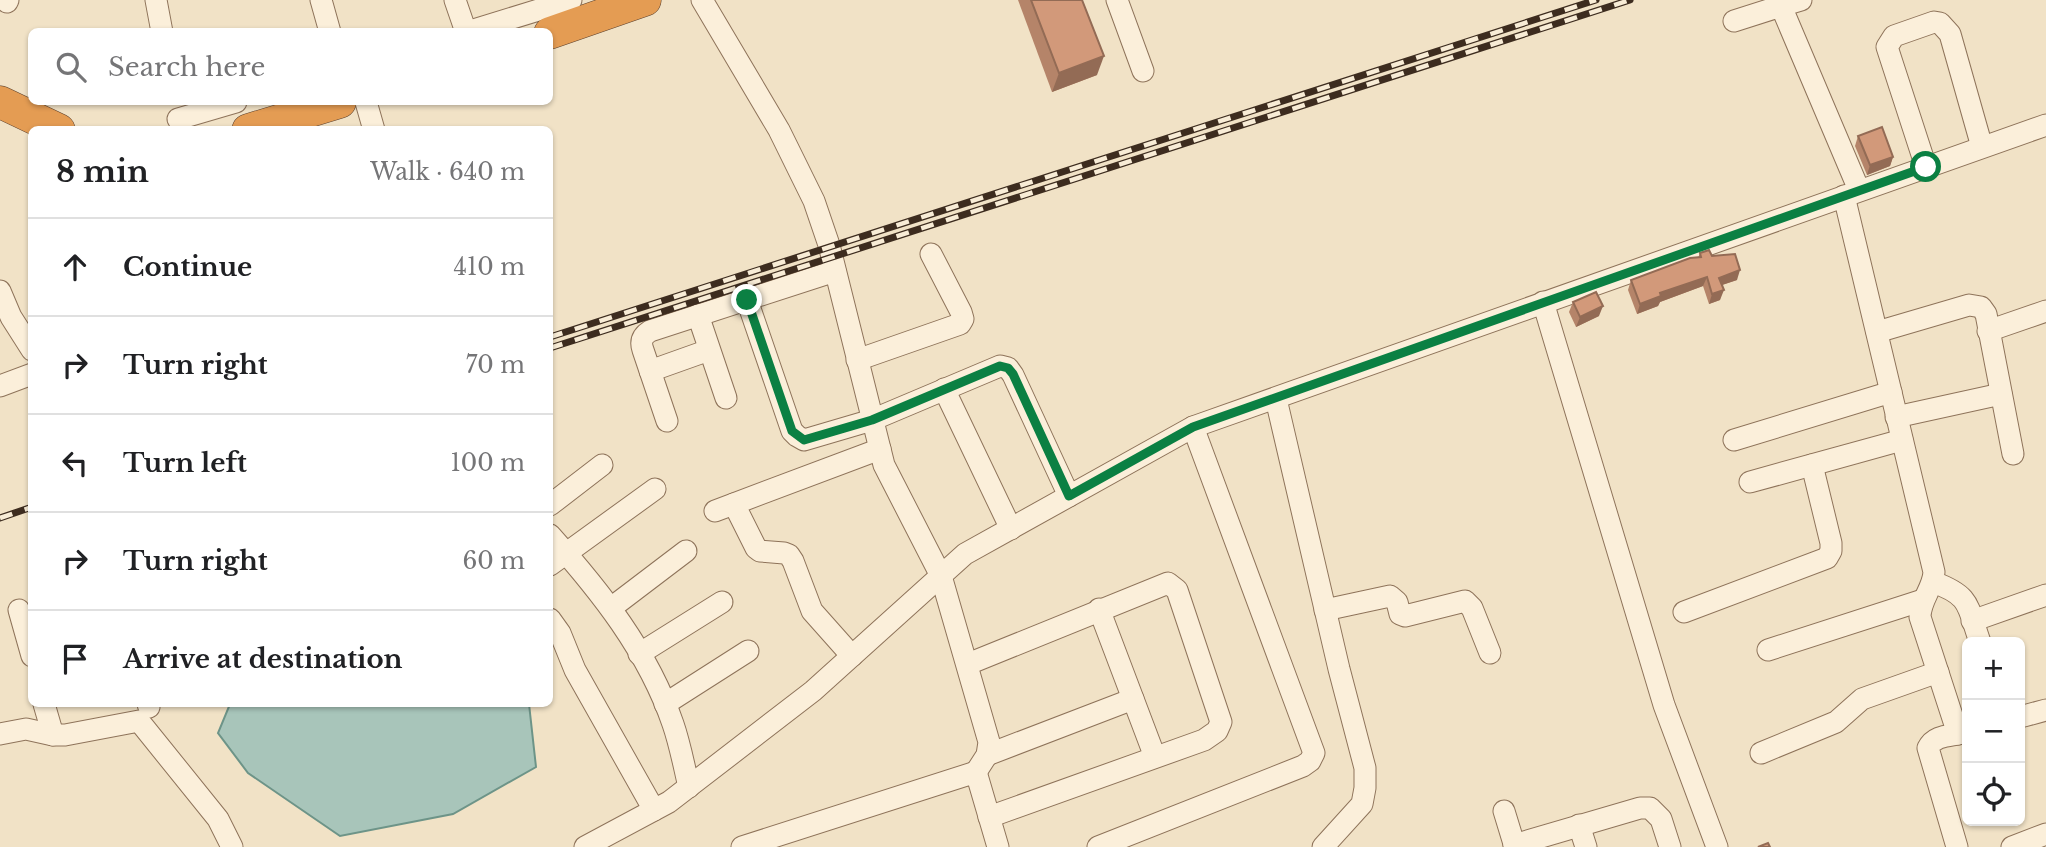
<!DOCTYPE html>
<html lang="en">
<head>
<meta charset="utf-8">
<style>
	:root { --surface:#fff; --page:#f2f2f2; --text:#202124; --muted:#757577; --line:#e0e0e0 }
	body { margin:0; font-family:"Libre Baskerville",serif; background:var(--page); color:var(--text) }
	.controls { position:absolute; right:21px; bottom:21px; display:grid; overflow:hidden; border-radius:10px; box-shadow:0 2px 5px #0004 }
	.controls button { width:63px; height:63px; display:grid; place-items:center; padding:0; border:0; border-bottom:2px solid var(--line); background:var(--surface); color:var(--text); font:35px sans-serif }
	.stop { position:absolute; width:21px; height:21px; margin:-16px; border:5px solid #0b8043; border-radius:50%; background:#fff }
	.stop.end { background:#0b8043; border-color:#fff; box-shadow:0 2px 7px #0008 }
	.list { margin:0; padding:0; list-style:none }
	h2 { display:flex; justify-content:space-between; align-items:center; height:91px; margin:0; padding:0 28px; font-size:30px }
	h2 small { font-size:23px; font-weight:400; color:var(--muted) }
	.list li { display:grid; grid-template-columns:46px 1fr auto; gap:21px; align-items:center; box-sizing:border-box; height:98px; padding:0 28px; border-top:2px solid var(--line) }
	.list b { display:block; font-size:26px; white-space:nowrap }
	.list em { font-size:23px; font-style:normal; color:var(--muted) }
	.icon { flex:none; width:38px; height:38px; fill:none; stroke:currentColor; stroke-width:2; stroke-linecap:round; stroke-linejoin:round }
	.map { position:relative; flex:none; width:2046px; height:847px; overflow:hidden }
	.search { position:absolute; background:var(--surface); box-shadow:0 2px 5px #0004; left:28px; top:28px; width:525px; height:77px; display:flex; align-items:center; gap:18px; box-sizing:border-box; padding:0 24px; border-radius:10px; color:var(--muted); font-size:26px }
	.panel { position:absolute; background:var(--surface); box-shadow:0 2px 5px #0004; left:28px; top:126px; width:525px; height:581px; border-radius:10px }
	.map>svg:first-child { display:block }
	.water { fill:#a8c5ba; stroke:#6d9488; stroke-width:2 }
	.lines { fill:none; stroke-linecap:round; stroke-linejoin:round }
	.minor-casing { stroke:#8e735a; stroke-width:23 }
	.highway-casing { stroke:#5c412e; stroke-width:33 }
	.minor { stroke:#fbefda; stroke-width:21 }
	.highway { stroke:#e49c53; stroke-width:32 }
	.rail-casing { stroke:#3d2c1f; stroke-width:7 }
	.rail { stroke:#f8ecd6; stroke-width:4.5; stroke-dasharray:13; stroke-linecap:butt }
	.wall { fill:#b58469 }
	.shaded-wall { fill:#936b55 }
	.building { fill:#d2997a; stroke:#936b55; stroke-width:2 }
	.route { stroke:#0b8043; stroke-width:9 }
</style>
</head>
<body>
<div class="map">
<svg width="2046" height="847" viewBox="0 0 2046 847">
	<rect width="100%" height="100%" fill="#f1e2c6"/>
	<polygon class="water" points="230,704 529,704 536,767 453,814 340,836 248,773 218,733"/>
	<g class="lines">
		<defs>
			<g id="minor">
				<polyline points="156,0 162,32"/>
				<polyline points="321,0 330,32"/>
				<polyline points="455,0 466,32"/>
				<polyline points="702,0 779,130 814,201 829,245 884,465 941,576 989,742 987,755 976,772"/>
				<polyline points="1117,0 1143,71"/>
				<polyline points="7,2 8,0"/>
				<polyline points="1781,6 1801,0"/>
				<polyline points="1734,21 1781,6 1859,190"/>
				<polyline points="467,32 571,0"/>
				<polyline points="366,102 374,130"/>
				<polyline points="178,119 236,102"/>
				<polyline points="1926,167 1887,47 1894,36 1934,22 1940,23 1950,34 1982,147"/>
				<path d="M1844,196L1934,572C1933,589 1920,600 1920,617L1958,734L1967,732"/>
				<polyline points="0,291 11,317 32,350"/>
				<polyline points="747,300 792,431 797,436 804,440 872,420 1000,366 1008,368 1013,375 1069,496"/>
				<polyline points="1543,302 1664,705 1717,847"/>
				<polyline points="698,315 726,398"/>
				<polyline points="1988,331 2046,311"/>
				<polyline points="1877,332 1969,305 1981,307 1986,314 2013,454"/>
				<polyline points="857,360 960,324 963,319 961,312 931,254"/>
				<polyline points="650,371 709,350"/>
				<polyline points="0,386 32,374"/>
				<polyline points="944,389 1011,529"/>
				<polyline points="1276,399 1339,669 1365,768 1365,788 1362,804 1323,847"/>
				<polyline points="1896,417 2001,394"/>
				<path d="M667,421L643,350C640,341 642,336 650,331L835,271"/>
				<polyline points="1734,440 1891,392"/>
				<polyline points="1750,482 1902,440"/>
				<polyline points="734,504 756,548 760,551 784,553 789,555 793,561 812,611 852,656"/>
				<polyline points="550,505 602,465"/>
				<polyline points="715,511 880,449"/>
				<path d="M550,535C600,591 648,651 673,724C680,744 684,766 689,787"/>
				<polyline points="550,565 655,489"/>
				<path d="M1933,582C1972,596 1967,606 1980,642"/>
				<polyline points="611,608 686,551"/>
				<polyline points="1099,609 1155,757"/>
				<polyline points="19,610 32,656"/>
				<polyline points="1325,610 1390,596 1397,602 1400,614 1405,616 1465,601 1472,608 1490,653"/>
				<polyline points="1684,612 1827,558 1831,551 1831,543 1812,465"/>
				<polyline points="550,619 560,633 575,670 654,810"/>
				<polyline points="1972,621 2046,595"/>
				<polyline points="1768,650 1923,600"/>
				<polyline points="639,654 722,602"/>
				<polyline points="968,664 1168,583 1177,590 1221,722 1217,731 1204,740 989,817"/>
				<polyline points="44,704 53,735"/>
				<polyline points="148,704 149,707"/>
				<polyline points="665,704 748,651"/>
				<polyline points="2020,717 2046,710"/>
				<polyline points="0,734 26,729 53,735 65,735 139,721 218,819 232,847"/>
				<polyline points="1761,753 1836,722 1862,699 1938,672"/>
				<polyline points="987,755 1133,699"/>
				<polyline points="1504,811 1515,847"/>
				<polyline points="1579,825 1586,847"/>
				<polyline points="1514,845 1640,808 1650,808 1661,819 1670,847"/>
				<polyline points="585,847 669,802 813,691 965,554 1193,427 2046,125"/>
				<polyline points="742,847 976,772 998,847"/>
				<polyline points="1098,847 1303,766 1310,761 1314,753 1193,427"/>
				<path d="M1957,847L1928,748C1934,736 1947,736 1958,734"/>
				<polyline points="2012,847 2046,834"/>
			</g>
			<g id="highway">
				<polyline points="550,33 645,0"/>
				<polyline points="0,102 59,130"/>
				<polyline points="248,130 340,102"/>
			</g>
		</defs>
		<use href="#minor" class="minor-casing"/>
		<use href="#highway" class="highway-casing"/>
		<use href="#minor" class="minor"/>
		<use href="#highway" class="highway"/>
		<defs>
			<g id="rail">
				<polyline points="550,337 1596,0"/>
				<polyline points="550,348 1630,0"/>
				<polyline points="0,518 32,507"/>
			</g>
		</defs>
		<use href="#rail" class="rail-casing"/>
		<use href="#rail" class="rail"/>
	</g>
	<g class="wall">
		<polygon points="1018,0 1082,0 1097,75 1052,92"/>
		<polygon points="1858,136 1893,157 1890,166 1867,175 1855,146"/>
		<polygon points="1700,253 1712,256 1737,280 1722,285 1720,300 1709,304 1703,286 1660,302 1658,306 1637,314 1628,290 1631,280 1698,258"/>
		<polygon points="1573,302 1599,316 1576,327 1569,312"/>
	</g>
	<g class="shaded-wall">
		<polygon points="1104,56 1097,75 1052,92 1059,73"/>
		<polygon points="1893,157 1890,166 1867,175 1870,165"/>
		<polygon points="1740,270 1737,280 1716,287 1719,278"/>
		<polygon points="1707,277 1703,286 1660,302 1658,306 1637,314 1640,304 1660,293"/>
		<polygon points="1724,290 1720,300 1709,304 1712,294"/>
		<polygon points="1603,306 1599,316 1576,327 1580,317"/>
	</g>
	<g class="building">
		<polygon points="1031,0 1082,0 1104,56 1059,73"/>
		<polygon points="1882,127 1893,157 1870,165 1858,136"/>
		<polygon points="1709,250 1712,256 1735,254 1740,270 1719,278 1724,290 1712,294 1707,277 1660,293 1661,296 1640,304 1631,280 1690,258 1701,257 1700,253"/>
		<polygon points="1596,292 1603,306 1580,317 1573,302"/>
		<polygon points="1768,843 1770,847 1758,847"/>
	</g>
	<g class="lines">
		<polyline class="route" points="747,300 792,431 804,440 872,420 1000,366 1008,368 1013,374 1069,496 1193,427 1926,167"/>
	</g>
</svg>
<div class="controls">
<button>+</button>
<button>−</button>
<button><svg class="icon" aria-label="locate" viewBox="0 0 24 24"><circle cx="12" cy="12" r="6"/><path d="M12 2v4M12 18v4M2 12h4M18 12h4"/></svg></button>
</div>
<div class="stop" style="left:1926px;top:167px"></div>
<div class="stop end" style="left:747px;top:300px"></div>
<div class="search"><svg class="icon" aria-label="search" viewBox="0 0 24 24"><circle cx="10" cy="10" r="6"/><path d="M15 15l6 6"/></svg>Search here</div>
<section class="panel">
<h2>8 min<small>Walk · 640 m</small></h2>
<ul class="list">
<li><svg class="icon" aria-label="ahead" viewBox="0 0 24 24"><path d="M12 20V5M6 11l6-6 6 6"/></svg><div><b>Continue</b></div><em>410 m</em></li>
<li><svg class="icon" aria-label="right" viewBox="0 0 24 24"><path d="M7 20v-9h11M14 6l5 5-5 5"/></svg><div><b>Turn right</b></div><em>70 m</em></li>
<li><svg class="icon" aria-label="left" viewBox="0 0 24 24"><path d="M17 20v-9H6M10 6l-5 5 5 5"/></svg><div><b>Turn left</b></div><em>100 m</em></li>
<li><svg class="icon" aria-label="right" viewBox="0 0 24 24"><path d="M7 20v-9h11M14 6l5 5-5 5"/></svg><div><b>Turn right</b></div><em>60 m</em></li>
<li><svg class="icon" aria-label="arrive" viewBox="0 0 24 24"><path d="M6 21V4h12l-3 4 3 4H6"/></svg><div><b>Arrive at destination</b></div></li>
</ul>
</section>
</div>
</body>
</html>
